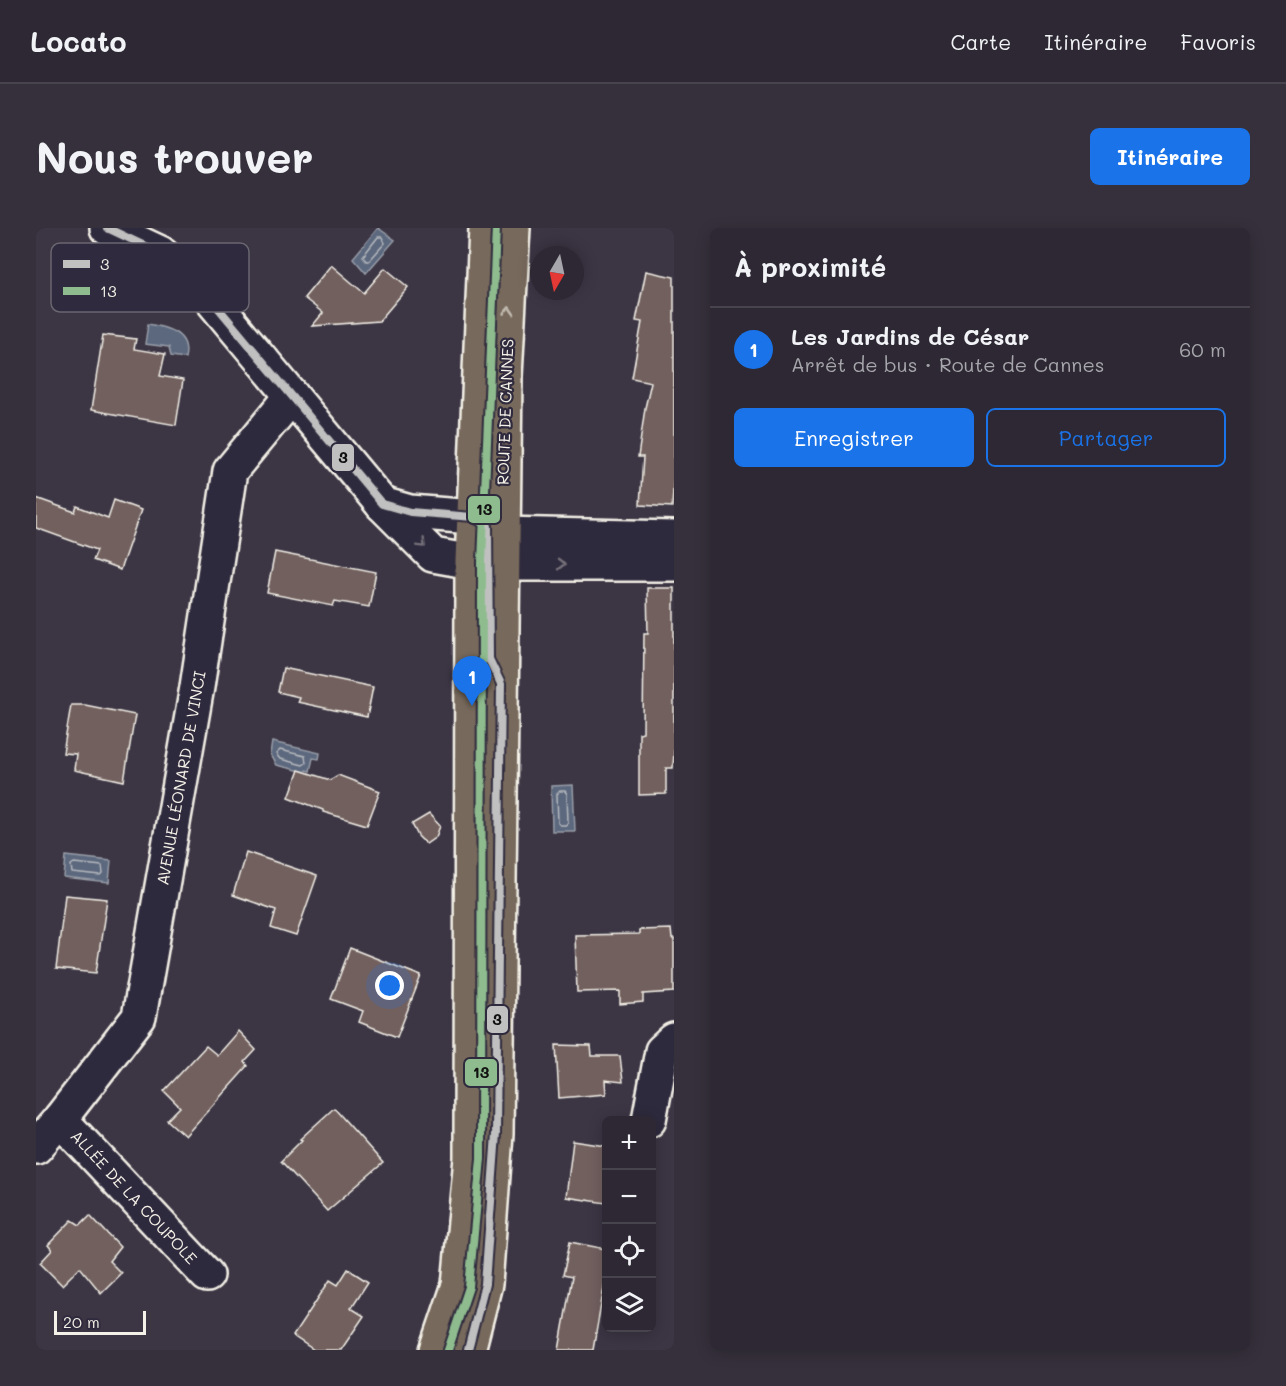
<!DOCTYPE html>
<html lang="fr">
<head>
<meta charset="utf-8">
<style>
	:root { --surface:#2d2833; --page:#35303b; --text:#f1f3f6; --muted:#a7a6ac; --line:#48444e; --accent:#1a73e8 }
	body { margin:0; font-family:Mali,sans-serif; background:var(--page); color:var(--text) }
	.controls { position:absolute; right:18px; bottom:18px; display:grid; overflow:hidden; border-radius:9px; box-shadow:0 3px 15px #0003 }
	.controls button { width:54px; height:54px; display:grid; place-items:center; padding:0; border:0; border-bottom:2px solid var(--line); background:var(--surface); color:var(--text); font:30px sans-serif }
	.compass { position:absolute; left:494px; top:18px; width:54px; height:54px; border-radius:50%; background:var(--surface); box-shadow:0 3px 15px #0003; rotate:189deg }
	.scale { position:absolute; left:18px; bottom:15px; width:92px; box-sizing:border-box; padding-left:6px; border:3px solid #f4f1e8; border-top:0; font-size:16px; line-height:21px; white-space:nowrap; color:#f4f1e8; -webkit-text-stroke:4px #2f2a3d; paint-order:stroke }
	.you { position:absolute; left:354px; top:758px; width:21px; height:21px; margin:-15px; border:4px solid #fff; border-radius:50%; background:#1a73e8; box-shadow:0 0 0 9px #1a73e833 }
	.badge { display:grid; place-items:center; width:39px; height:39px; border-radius:50%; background:var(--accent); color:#fff; font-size:20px; font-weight:700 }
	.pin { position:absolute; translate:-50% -50px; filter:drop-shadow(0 2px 3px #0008) }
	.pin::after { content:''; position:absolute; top:32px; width:21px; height:18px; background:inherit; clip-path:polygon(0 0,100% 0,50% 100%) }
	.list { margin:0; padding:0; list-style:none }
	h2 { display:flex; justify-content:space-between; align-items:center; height:78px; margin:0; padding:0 24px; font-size:26px }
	h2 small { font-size:20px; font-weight:400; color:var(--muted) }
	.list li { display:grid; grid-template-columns:39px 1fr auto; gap:18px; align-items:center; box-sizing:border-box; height:84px; padding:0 24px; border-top:2px solid var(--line) }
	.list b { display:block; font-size:22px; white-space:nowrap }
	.list p { margin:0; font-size:20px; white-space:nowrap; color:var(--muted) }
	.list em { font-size:20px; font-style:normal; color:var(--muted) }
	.actions { display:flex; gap:12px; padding:18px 24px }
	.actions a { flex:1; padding:14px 0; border:2px solid var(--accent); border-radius:9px; text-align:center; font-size:21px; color:var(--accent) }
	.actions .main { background:var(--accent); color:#fff }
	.icon { flex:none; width:33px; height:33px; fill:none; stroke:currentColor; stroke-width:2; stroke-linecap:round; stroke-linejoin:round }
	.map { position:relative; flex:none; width:638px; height:1122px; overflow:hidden; border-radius:9px }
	header { display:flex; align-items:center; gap:36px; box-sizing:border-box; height:84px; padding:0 30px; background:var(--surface); border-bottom:2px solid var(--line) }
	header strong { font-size:28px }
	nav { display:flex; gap:33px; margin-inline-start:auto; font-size:21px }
	.intro { display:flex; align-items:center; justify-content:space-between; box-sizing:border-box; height:144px; padding:0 36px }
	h1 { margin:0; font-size:42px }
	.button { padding:15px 27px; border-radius:9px; background:var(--accent); color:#fff; font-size:21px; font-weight:700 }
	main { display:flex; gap:36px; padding:0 36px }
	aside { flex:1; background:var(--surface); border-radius:9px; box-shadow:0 3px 15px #0003 }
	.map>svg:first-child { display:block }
	.water { fill:#5b677e; stroke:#989ea8; stroke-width:1.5 }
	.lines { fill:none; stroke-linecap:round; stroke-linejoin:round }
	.shore { stroke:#b7babe; stroke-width:1.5 }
	.building { fill:#72615f; stroke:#f4f1e8; stroke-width:1.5 }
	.minor-casing { stroke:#f4f1e8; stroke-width:38 }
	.major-casing { stroke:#f4f1e8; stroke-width:38 }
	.minor { stroke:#2f2a3d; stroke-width:33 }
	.major { stroke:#77695c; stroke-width:33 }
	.bus-1-casing { stroke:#2f2a3d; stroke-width:12 }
	.bus-2-casing { stroke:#2f2a3d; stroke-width:12 }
	.bus-1 { stroke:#c0c0c0; stroke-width:8 }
	.bus-2 { stroke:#8fbc8f; stroke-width:8 }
	.oneway { stroke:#c2bbb0 }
	.oneway2 { stroke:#747079 }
	.labels { text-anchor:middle; stroke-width:4.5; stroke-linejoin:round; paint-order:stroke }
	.street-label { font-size:16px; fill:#f4f1e8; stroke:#2f2a3d }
	.key { fill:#2f2a3d; stroke:#6a6670; stroke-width:1.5 }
	.key-label { font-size:16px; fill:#f4f1e8 }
	.line-badge { stroke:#2f2a3d; stroke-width:2 }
	.pale-badge-label { font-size:16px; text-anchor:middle; font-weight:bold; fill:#111 }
</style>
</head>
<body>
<header>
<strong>Locato</strong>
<nav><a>Carte</a><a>Itinéraire</a><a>Favoris</a></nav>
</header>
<div class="intro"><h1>Nous trouver</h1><a class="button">Itinéraire</a></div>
<main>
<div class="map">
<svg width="638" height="1122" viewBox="0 0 638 1122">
	<rect width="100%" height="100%" fill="#3c3544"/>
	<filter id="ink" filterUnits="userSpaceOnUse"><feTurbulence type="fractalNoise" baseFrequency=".0167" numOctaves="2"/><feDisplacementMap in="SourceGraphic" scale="12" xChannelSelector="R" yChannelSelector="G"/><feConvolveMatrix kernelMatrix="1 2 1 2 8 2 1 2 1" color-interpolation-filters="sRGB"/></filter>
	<g filter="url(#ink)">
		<g class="water">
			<polygon points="342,0 359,12 330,45 317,30"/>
			<path d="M112,96C130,99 155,105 149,130L135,128L133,119L109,116Z"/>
			<polygon points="236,514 284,525 283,531 277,530 274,543 270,542 269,544 240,537 234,527"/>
			<polygon points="537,557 539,603 516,603 515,558"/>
			<polygon points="30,628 75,633 73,655 28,650"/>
		</g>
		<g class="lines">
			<g class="shore">
				<polygon points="342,9 346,9 349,15 333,33 330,33 327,28"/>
				<polygon points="244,522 269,528 270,535 267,537 244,531 240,526"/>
				<polygon points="524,563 529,563 531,566 532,594 530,597 524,597 522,595 521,566"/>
				<polygon points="38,635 66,638 67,646 65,648 36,645 35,637"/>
			</g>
		</g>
		<g class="building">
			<polygon points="295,37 328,65 349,40 372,59 343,93 276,98 287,85 268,70"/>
			<polygon points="610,43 638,49 638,246 636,279 604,277 607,229 602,229 609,180 615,154 596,150 606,94 600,93"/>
			<polygon points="67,107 100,111 98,121 129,126 124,148 147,152 140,197 55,182"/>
			<polygon points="0,270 39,284 41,278 72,290 78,272 105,282 84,342 57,332 61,322 0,300"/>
			<polygon points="239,324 340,344 333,379 299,373 297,378 231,365"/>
			<polygon points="611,360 638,360 638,523 637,540 630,540 630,566 603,567 603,505 607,504 608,405 612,405"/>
			<polygon points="247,440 337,459 331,489 261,474 263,469 242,464"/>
			<polygon points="35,477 49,477 99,487 88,553 38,542 40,526 27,525"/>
			<polygon points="263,542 294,552 302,547 344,563 331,597 287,584 287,582 253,569"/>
			<polygon points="393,586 404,598 400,609 390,616 382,608 376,596"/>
			<polygon points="210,624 281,648 260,708 235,700 240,682 197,667"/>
			<polygon points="29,667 71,671 60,745 20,741"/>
			<polygon points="635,701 636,711 638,711 638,764 607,766 607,774 584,776 584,763 541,764 539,707 603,706 603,702"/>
			<polygon points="314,720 385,748 361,809 323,794 327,783 295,771"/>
			<polygon points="202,803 220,822 209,834 212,838 149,908 131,892 144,879 128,863 170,818 181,827"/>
			<polygon points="520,817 555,818 556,828 584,828 587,854 569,852 570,866 523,870"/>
			<polygon points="298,880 347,935 291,983 245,933 266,912 264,911"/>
			<polygon points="537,913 570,918 570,975 530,969"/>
			<polygon points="54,987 84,1019 73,1033 85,1045 65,1065 44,1039 26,1057 4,1035 16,1022 12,1017 36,992 44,997"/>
			<polygon points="534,1014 570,1021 570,1048 557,1122 523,1122 536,1049 527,1047"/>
			<polygon points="312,1041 332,1054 315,1080 328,1088 305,1122 278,1122 257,1108 294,1052 302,1057"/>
		</g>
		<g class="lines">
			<defs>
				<g id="minor">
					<polyline points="71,0 124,25 169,64 346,276 397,327 436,334 466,336 638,336"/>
					<polyline points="346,276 374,284 437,289 466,306 638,310"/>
					<polyline points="24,891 171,1047"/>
					<polyline points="613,892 626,823 638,812"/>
					<polyline points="0,919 24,891 103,789 161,459 194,243 256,168"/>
				</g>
				<g id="major">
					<polyline points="401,1122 423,1057 435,930 436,334 450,0"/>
					<polyline points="432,1122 449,1056 460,906 469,148 477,0"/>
				</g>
			</defs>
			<use href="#minor" class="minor-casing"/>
			<use href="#major" class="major-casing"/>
			<use href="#minor" class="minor"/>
			<use href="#major" class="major"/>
			<defs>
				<polyline id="bus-1" points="71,0 124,25 169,64 346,276 374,284 437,289 452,298 453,431 465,456 460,906 449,1056 432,1122"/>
				<polyline id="bus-2" points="412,1122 433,1059 445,930 446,334 460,0"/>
			</defs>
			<use href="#bus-1" class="bus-1-casing"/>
			<use href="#bus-2" class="bus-2-casing"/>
			<use href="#bus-1" class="bus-1"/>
			<use href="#bus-2" class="bus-2"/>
		</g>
		<defs><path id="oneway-chevron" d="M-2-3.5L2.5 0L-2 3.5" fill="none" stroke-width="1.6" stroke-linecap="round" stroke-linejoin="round" transform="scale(1.5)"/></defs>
		<use class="oneway" href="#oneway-chevron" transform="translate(473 83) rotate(-87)"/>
		<g class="oneway2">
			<use href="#oneway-chevron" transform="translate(386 316) rotate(45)"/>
			<use href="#oneway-chevron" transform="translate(525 336)"/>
		</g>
	</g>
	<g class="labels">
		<g class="street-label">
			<text transform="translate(469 184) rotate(-88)" y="6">ROUTE DE CANNES</text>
			<text transform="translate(145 550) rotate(-80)" y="6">AVENUE LÉONARD DE VINCI</text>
			<text transform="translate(98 969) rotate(47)" y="6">ALLÉE DE LA COUPOLE</text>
		</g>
	</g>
	<rect x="15" y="15" width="198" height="69" rx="9" class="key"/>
	<rect x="27" y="32" width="27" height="8" fill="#c0c0c0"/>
	<rect x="27" y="59" width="27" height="8" fill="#8fbc8f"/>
	<g class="key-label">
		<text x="64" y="42">3</text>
		<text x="64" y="69">13</text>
	</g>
	<g class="line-badge">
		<rect x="295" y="215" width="24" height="29" rx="6" fill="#c0c0c0"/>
		<rect x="431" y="267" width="34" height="29" rx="6" fill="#8fbc8f"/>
		<rect x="450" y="777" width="23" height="29" rx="6" fill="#c0c0c0"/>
		<rect x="428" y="830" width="34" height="29" rx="6" fill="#8fbc8f"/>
	</g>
	<g class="pale-badge-label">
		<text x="307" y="235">3</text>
		<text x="448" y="287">13</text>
		<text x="461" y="797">3</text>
		<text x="445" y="850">13</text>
	</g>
</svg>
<div class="controls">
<button>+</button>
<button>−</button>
<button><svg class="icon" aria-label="locate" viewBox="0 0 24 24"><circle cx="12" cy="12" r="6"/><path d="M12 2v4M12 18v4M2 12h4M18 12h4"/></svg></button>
<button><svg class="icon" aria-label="layers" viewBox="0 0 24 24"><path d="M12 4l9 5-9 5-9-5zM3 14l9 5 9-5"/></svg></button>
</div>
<svg class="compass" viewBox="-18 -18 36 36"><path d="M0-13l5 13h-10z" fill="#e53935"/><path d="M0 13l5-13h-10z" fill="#a7a6ac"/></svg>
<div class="scale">20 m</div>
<div class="you"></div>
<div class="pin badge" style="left:436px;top:478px">1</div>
</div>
<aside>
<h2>À proximité<small></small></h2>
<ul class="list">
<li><span class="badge">1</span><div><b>Les Jardins de César</b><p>Arrêt de bus · Route de Cannes</p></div><em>60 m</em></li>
</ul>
<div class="actions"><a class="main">Enregistrer</a><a>Partager</a></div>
</aside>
</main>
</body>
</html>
